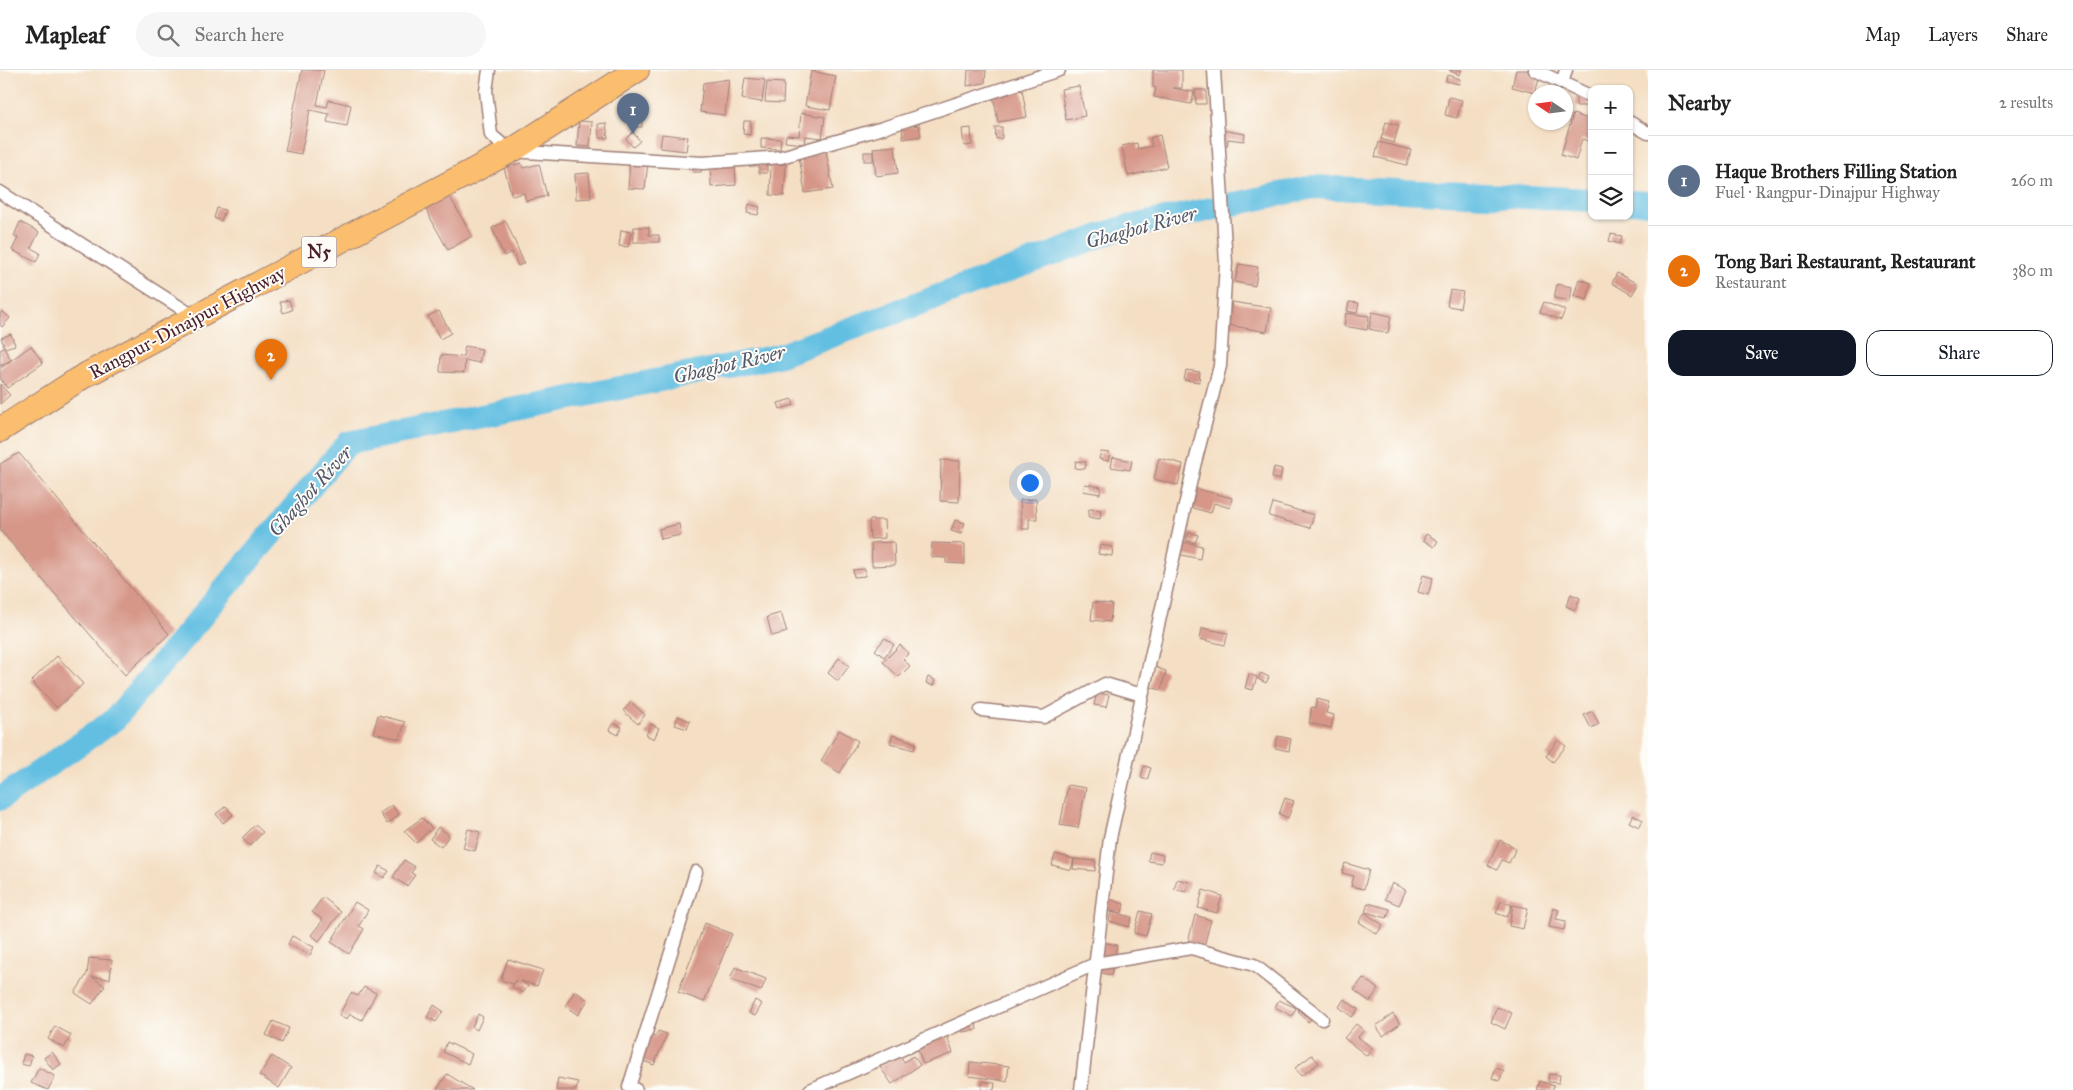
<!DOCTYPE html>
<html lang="en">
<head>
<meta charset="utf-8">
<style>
	:root { --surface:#fff; --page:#f6f6f6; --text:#222; --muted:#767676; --line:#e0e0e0; --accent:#111827 }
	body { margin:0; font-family:"IM FELL Great Primer",serif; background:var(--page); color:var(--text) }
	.controls { position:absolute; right:15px; top:15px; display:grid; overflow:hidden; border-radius:10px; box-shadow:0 1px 4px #0004 }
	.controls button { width:45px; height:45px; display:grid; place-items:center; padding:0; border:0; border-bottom:1px solid var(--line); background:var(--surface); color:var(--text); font:25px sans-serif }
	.compass { position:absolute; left:1528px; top:15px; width:45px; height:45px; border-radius:50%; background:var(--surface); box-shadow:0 1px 4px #0004; rotate:283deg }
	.you { position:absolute; left:1029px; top:412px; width:18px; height:18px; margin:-12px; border:4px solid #fff; border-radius:50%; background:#1a73e8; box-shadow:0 0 0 8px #1a73e833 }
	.badge { display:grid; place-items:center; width:32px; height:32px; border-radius:50%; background:var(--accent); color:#fff; font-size:16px; font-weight:700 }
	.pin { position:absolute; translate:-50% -41px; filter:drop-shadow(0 1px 2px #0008) }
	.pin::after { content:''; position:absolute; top:26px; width:18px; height:15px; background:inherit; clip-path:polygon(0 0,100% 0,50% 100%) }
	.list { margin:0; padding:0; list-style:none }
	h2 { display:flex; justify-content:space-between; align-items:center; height:65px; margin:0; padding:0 20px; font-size:21px }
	h2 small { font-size:16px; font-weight:400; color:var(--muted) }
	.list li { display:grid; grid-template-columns:32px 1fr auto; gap:15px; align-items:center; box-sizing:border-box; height:90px; padding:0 20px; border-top:1px solid var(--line) }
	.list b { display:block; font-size:19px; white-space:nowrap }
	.list p { margin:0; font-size:16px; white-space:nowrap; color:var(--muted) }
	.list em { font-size:16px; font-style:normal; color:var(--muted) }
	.actions { display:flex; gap:10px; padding:15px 20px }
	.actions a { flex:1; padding:11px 0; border:1px solid var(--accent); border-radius:15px; text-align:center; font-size:18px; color:var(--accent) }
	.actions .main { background:var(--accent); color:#fff }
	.icon { flex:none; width:28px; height:28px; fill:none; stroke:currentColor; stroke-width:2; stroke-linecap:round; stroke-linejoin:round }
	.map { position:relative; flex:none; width:1648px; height:1020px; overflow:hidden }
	header { display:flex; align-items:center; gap:30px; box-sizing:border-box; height:70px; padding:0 25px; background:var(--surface); border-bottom:1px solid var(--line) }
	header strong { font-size:24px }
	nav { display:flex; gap:28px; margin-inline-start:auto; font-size:18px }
	.search { width:350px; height:45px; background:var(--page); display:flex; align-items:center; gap:12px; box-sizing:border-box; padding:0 18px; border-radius:28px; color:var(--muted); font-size:19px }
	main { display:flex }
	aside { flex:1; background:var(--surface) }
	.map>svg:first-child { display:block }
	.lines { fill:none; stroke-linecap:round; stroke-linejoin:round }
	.river { stroke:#64bfe2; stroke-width:24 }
	.building { fill:#d69688 }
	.street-casing { stroke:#9f7f78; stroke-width:15 }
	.highway-casing { stroke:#9f7f78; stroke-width:26 }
	.street { stroke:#fff; stroke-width:12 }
	.highway { stroke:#fbbe6e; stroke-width:24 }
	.labels { text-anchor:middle; stroke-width:4; stroke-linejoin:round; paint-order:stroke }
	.shield { fill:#fdfcf7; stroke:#806168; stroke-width:1 }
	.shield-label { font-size:18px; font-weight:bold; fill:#4a1f2b }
	.street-label { font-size:19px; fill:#4a1f2b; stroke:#fdfcf7 }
	.water-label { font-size:20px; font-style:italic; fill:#53576b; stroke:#fdfcf7 }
</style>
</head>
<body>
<header>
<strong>Mapleaf</strong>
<div class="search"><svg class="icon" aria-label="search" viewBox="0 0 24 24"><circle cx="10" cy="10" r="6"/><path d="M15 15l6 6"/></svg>Search here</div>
<nav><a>Map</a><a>Layers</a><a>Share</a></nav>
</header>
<main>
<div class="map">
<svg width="1648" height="1020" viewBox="0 0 1648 1020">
	<rect width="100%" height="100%" fill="#fdfcf7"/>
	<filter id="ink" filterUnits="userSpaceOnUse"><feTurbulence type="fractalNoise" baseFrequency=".02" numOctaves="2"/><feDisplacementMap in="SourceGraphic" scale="10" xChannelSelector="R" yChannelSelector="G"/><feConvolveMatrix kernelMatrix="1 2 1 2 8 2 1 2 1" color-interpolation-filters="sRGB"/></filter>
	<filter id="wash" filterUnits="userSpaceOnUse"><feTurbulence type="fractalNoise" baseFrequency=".0096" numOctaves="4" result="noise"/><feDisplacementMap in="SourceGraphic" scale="20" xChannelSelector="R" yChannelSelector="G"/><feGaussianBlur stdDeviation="1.12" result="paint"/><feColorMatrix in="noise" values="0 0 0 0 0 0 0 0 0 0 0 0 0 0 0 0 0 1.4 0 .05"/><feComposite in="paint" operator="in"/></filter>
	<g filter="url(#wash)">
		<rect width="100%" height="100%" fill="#f4dfc4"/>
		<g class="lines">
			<g class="river">
				<polyline points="1629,132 1648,133"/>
				<polyline points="0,729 114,650 348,373 778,286 1119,159 1313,117 1592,130"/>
			</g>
		</g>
		<g id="blocks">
			<g class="building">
				<polygon points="302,0 324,0 317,35 327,37 329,30 351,35 347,56 327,52 329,44 310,40 301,84 285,81"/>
				<polygon points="968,0 986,0 985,13 967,16"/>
				<polygon points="1153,0 1182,0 1182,18 1173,18 1194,22 1191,34 1154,27 1156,18 1153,17"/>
				<polygon points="1449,0 1462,0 1459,5"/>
				<polygon points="1516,0 1541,0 1535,23 1512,17"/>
				<polygon points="811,1 836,6 830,40 805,36"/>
				<polygon points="1447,5 1460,9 1459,14 1446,11"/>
				<polygon points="745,8 765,10 762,32 742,29"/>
				<polygon points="729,9 725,45 700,42 703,13"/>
				<polygon points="767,12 784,13 783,33 765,32"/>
				<polygon points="1079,16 1085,46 1066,50 1061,19"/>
				<polygon points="1022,20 1027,47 998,52 993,25"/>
				<polygon points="1195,20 1206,20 1206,34 1196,34"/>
				<rect x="1576" y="26" width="12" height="10"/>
				<polygon points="1449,27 1462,30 1457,48 1445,45"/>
				<polygon points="634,37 641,37 642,57 634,57"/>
				<polygon points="801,43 825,47 822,68 805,66 804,74 785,72 786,65 799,66"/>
				<polygon points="1573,44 1592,50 1591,72 1582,69 1576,90 1561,85"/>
				<polygon points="579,51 592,52 590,77 577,76"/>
				<polygon points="744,51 751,51 750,65 743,64"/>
				<polygon points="1386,52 1399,55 1394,73 1381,69"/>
				<polygon points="606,53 608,68 599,68 598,54"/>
				<polygon points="919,55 921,66 903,69 902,57"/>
				<polygon points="995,57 1002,57 1002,68 996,69"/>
				<polygon points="971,58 972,75 964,76 962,59"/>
				<polygon points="1221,60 1245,64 1244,71 1228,69 1227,76 1219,75"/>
				<polygon points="633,62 640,71 633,77 626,69"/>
				<polygon points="662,64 688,67 686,81 660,78"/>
				<polygon points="1160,65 1167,97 1128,106 1122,76 1137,73 1138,79 1152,76 1150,68"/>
				<polygon points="761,68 781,69 780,79 761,78"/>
				<polygon points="1379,72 1411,80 1407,95 1375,87"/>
				<polygon points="895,76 898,103 876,106 873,78"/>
				<polygon points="826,81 833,119 805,123 799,86"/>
				<rect x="864" y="82" width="9" height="9"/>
				<polygon points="630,90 648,92 645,119 628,118"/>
				<polygon points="521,93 523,98 539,94 547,126 526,131 524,123 512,126 504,98"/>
				<polygon points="735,93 736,115 711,117 710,94"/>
				<polygon points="771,94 786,94 784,126 770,125"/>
				<rect x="693" y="95" width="8" height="7"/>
				<rect x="759" y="95" width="8" height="8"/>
				<polygon points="589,103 591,128 576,129 575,104"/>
				<polygon points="445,118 472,166 448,180 421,131"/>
				<polygon points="749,134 760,137 758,145 747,143"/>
				<polygon points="217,138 225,140 221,151 214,148"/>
				<polygon points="506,151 524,193 518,196 512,182 504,186 492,158"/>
				<polygon points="20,152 39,162 31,178 40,183 36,192 12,180 18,168 14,166"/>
				<polygon points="634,157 649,157 649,165 659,165 659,172 633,172"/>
				<polygon points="621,160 631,162 628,177 619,176"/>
				<polygon points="1611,164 1622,166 1620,174 1609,171"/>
				<polygon points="1239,194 1258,197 1255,216 1235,212"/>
				<polygon points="1617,203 1638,214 1632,225 1612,213"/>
				<polygon points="1579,209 1591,213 1587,230 1574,226"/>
				<polygon points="1557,214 1572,217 1570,231 1554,228"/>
				<polygon points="1450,220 1463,222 1460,238 1447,236"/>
				<polygon points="289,230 292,240 283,243 280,232"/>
				<polygon points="1232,232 1271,238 1267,262 1228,255"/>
				<polygon points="1349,232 1359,233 1357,243 1347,241"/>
				<polygon points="1544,232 1565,240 1561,250 1540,242"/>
				<polygon points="2,241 10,248 2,257 0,255 0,244"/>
				<polygon points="439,241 451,263 440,269 428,246"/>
				<polygon points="1372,242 1391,246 1388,263 1369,259"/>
				<polygon points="1346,243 1369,246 1367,260 1344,256"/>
				<polygon points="11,264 15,275 5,278 1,268"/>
				<polygon points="31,276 43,293 7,318 0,308 0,298"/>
				<polygon points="465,276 482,279 479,293 465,290 464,303 440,302 441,285 463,287"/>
				<polygon points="4,278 11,290 0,296 0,280"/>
				<polygon points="1186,300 1200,302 1199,312 1184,310"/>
				<polygon points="0,314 10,325 0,334"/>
				<polygon points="792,329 794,335 780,339 778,333"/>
				<polygon points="1101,382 1110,383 1108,391 1099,389"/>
				<polygon points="19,383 169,564 125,605 0,460 0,394"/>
				<polygon points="1113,387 1132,391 1130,400 1111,397"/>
				<polygon points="1159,388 1183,394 1178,415 1154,409"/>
				<polygon points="941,390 960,391 959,432 940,431"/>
				<polygon points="1076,391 1086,392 1085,399 1075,398"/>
				<polygon points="1274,397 1282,399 1280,410 1272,408"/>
				<polygon points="1085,414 1101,417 1100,424 1083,421"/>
				<polygon points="1194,418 1232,428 1230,438 1214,433 1211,443 1189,437"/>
				<polygon points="1036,429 1037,449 1029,449 1029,459 1022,459 1020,430"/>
				<polygon points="1273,433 1314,445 1310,458 1269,446"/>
				<polygon points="1089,439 1101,440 1100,449 1088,447"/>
				<polygon points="869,450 884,450 885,468 870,469"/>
				<polygon points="955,450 965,453 961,464 951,461"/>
				<polygon points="679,454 681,465 661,469 659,459"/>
				<polygon points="1189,462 1198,465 1195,473 1186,470"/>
				<polygon points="1426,464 1438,471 1434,477 1423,470"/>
				<polygon points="1175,470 1202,476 1200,489 1173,483"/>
				<polygon points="894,472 895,495 872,496 871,473"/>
				<polygon points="932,473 965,474 965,494 946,493 946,488 931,487"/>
				<polygon points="1100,475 1113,477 1112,486 1098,484"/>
				<polygon points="865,499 865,506 854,507 853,500"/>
				<polygon points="1423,505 1433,508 1428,525 1418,522"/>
				<polygon points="1571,524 1580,528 1575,540 1566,536"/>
				<polygon points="1093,532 1112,534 1110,552 1091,550"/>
				<polygon points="781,543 787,562 772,566 767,547"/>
				<polygon points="1202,558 1228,563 1225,575 1200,569"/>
				<polygon points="885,568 894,575 884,587 875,580"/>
				<polygon points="900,575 909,583 903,589 910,596 899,607 883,592"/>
				<polygon points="57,586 83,614 57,638 31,611"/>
				<polygon points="839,588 849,596 838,611 828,603"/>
				<polygon points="1155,597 1166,601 1161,620 1150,617"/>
				<polygon points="1261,603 1269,607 1266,613 1258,609"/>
				<polygon points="1249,604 1257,607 1253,620 1245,618"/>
				<polygon points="928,607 935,610 933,616 926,613"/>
				<polygon points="1097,623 1109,625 1106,637 1094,635"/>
				<polygon points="1317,629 1329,632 1326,643 1334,645 1331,658 1309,653 1312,637 1315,638"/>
				<polygon points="631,632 645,645 638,654 623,641"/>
				<polygon points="1592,641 1599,654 1591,658 1584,645"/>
				<polygon points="378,645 405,652 400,669 373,663"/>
				<polygon points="678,646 690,651 687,659 675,655"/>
				<polygon points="613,653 622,657 618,665 609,660"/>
				<polygon points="651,654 659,658 654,669 646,665"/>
				<polygon points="839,660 858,671 840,703 821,691"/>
				<polygon points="893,665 916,673 914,680 890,673"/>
				<polygon points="1278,666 1291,669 1289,681 1275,678"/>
				<polygon points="1558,670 1566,676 1553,692 1546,686"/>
				<polygon points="1144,696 1151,698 1147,710 1141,708"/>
				<polygon points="1068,715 1086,718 1078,758 1060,755"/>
				<polygon points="1285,728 1294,731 1288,748 1279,744"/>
				<polygon points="392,735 399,745 387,754 380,743"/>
				<polygon points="226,736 233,745 223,753 216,744"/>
				<polygon points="1633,745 1643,750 1639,757 1629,752"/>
				<polygon points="422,748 432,758 416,773 404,761"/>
				<polygon points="255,755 263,762 250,776 242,768"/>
				<polygon points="438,757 449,765 441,777 430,769"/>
				<polygon points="468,759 480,762 475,781 463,778"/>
				<polygon points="1500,770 1516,778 1509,793 1502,790 1497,800 1488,795"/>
				<polygon points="1150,782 1163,785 1162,793 1148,791"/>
				<polygon points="1055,784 1074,789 1071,800 1052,795"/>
				<polygon points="1074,789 1096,791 1095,801 1073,799"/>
				<polygon points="404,790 415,797 411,803 415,805 407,816 393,807"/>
				<polygon points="1345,793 1369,800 1364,819 1351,816 1354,806 1342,803"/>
				<polygon points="380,796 389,801 384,808 376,803"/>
				<polygon points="1177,809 1189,812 1186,822 1174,819"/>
				<polygon points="1392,813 1406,820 1399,835 1385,829"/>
				<polygon points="1203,820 1222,826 1217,843 1198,838"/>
				<polygon points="1101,826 1124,834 1122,843 1098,839"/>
				<polygon points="323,827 341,842 319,871 311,865 323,850 312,842"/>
				<polygon points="1501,831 1512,835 1507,847 1496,843"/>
				<polygon points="355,832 368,840 359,856 364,859 349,884 331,872"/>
				<polygon points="1368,833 1390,839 1387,848 1365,842"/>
				<polygon points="1513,835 1528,838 1523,859 1509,856"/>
				<polygon points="1553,838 1559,840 1556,849 1566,851 1564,860 1549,857"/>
				<polygon points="1140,841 1152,844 1146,866 1134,863"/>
				<polygon points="1111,842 1132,847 1129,857 1109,851"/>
				<polygon points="1365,843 1383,855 1377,864 1359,852"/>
				<polygon points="1195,845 1211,850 1204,876 1188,872"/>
				<polygon points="705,853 732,864 704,932 678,922"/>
				<polygon points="292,866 314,877 310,885 288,874"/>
				<polygon points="1098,871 1117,875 1111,905 1097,902"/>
				<polygon points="89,888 112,890 110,909 92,907 105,916 92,934 75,923 87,904"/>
				<polygon points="508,889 543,900 537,916 521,911 528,916 523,923 512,917 516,910 513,914 501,910"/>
				<polygon points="735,897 766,909 761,921 730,909"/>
				<polygon points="1363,908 1378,919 1370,932 1354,920"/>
				<polygon points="364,917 376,923 362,950 350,944 347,949 339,945 351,923 358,926"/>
				<polygon points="575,921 588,930 578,945 565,936"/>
				<polygon points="1344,929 1358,939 1352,947 1339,937"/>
				<polygon points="755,930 762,934 755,946 749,943"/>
				<polygon points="1279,930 1296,938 1292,946 1275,937"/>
				<polygon points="434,935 443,941 436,952 427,947"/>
				<polygon points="1303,937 1313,947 1308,952 1298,941"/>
				<polygon points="1497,937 1512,943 1505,959 1491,952"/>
				<polygon points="478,944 483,947 477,960 472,957"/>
				<polygon points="1393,944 1400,954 1383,966 1376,956"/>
				<polygon points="975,946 977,960 962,962 960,948"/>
				<polygon points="273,951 289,958 282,973 266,965"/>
				<polygon points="1356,954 1364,960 1358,967 1372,978 1367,986 1344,968"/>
				<polygon points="55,956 71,965 64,978 48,969"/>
				<polygon points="658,961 667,964 654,995 638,989 648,964 655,967"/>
				<polygon points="946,963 953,983 923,994 916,974"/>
				<polygon points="447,972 472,984 468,994 443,982"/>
				<polygon points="52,982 61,994 53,1000 44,988"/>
				<polygon points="24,984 32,986 29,996 21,994"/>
				<polygon points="899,984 904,992 913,986 920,995 892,1014 880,997"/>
				<polygon points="1312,985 1319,993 1301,1006 1295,998"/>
				<polygon points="272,986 291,998 279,1018 259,1005"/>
				<polygon points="970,992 1009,996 1007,1011 969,1006"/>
				<polygon points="39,998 55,1006 48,1020 31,1013"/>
				<polygon points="1496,998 1504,1001 1499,1011 1492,1008"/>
				<polygon points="447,1004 473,1020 437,1020"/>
				<polygon points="1549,1004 1560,1005 1559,1013 1548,1012"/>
				<polygon points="558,1008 578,1012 576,1020 556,1020"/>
				<polygon points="983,1011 995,1013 994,1020 981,1020"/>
				<polygon points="1540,1011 1554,1016 1552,1020 1537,1020"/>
			</g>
		</g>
	</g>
	<g filter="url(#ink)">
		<use href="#blocks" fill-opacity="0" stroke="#9f7f78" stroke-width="1"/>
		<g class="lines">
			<defs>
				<g id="street">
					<polyline points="489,0 486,21 491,65 510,81 703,93 781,87 883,58 1059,0"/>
					<polyline points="1535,0 1592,27"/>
					<polyline points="1562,13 1566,0"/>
					<polyline points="1629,52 1648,63"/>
					<polyline points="0,122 195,247"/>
					<polyline points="981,640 1044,647 1105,614 1142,625"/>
					<polyline points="636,1020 629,1017 696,802"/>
					<polyline points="810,1020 1095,894 1191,878 1254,895 1322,949"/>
					<polyline points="1081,1020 1110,768 1194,396 1220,296 1226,193 1214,0"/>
				</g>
				<polyline id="highway" points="0,360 82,307 516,78 637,0"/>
			</defs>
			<use href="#street" class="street-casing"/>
			<use href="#highway" class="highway-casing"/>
			<use href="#street" class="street"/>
			<use href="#highway" class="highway"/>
		</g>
	</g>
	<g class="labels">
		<rect class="shield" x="301.5" y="166.5" width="35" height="31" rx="4"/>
		<g class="shield-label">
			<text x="319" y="188">N5</text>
		</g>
		<g class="street-label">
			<text transform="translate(187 252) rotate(-28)" y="7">Rangpur-Dinajpur Highway</text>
		</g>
		<g class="water-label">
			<text transform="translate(1141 157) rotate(-15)" y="7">Ghaghot River</text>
			<text transform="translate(729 294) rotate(-13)" y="7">Ghaghot River</text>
			<text transform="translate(310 421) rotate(-48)" y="7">Ghaghot River</text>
		</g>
	</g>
</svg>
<div class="controls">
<button>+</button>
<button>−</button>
<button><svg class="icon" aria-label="layers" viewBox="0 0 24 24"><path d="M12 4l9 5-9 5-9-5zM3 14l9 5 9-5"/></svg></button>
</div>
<svg class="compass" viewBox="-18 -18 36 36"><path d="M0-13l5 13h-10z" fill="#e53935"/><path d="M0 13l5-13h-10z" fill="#767676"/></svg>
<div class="you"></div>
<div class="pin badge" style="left:633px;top:64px;background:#5c6f8a">1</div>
<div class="pin badge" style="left:271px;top:310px;background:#e8710a">2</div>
</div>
<aside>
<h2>Nearby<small>2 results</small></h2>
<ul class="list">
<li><span class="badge" style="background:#5c6f8a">1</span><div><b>Haque Brothers Filling Station</b><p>Fuel · Rangpur-Dinajpur Highway</p></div><em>260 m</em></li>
<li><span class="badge" style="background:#e8710a">2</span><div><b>Tong Bari Restaurant, Restaurant</b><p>Restaurant</p></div><em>380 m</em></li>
</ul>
<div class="actions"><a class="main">Save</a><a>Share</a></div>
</aside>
</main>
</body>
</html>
